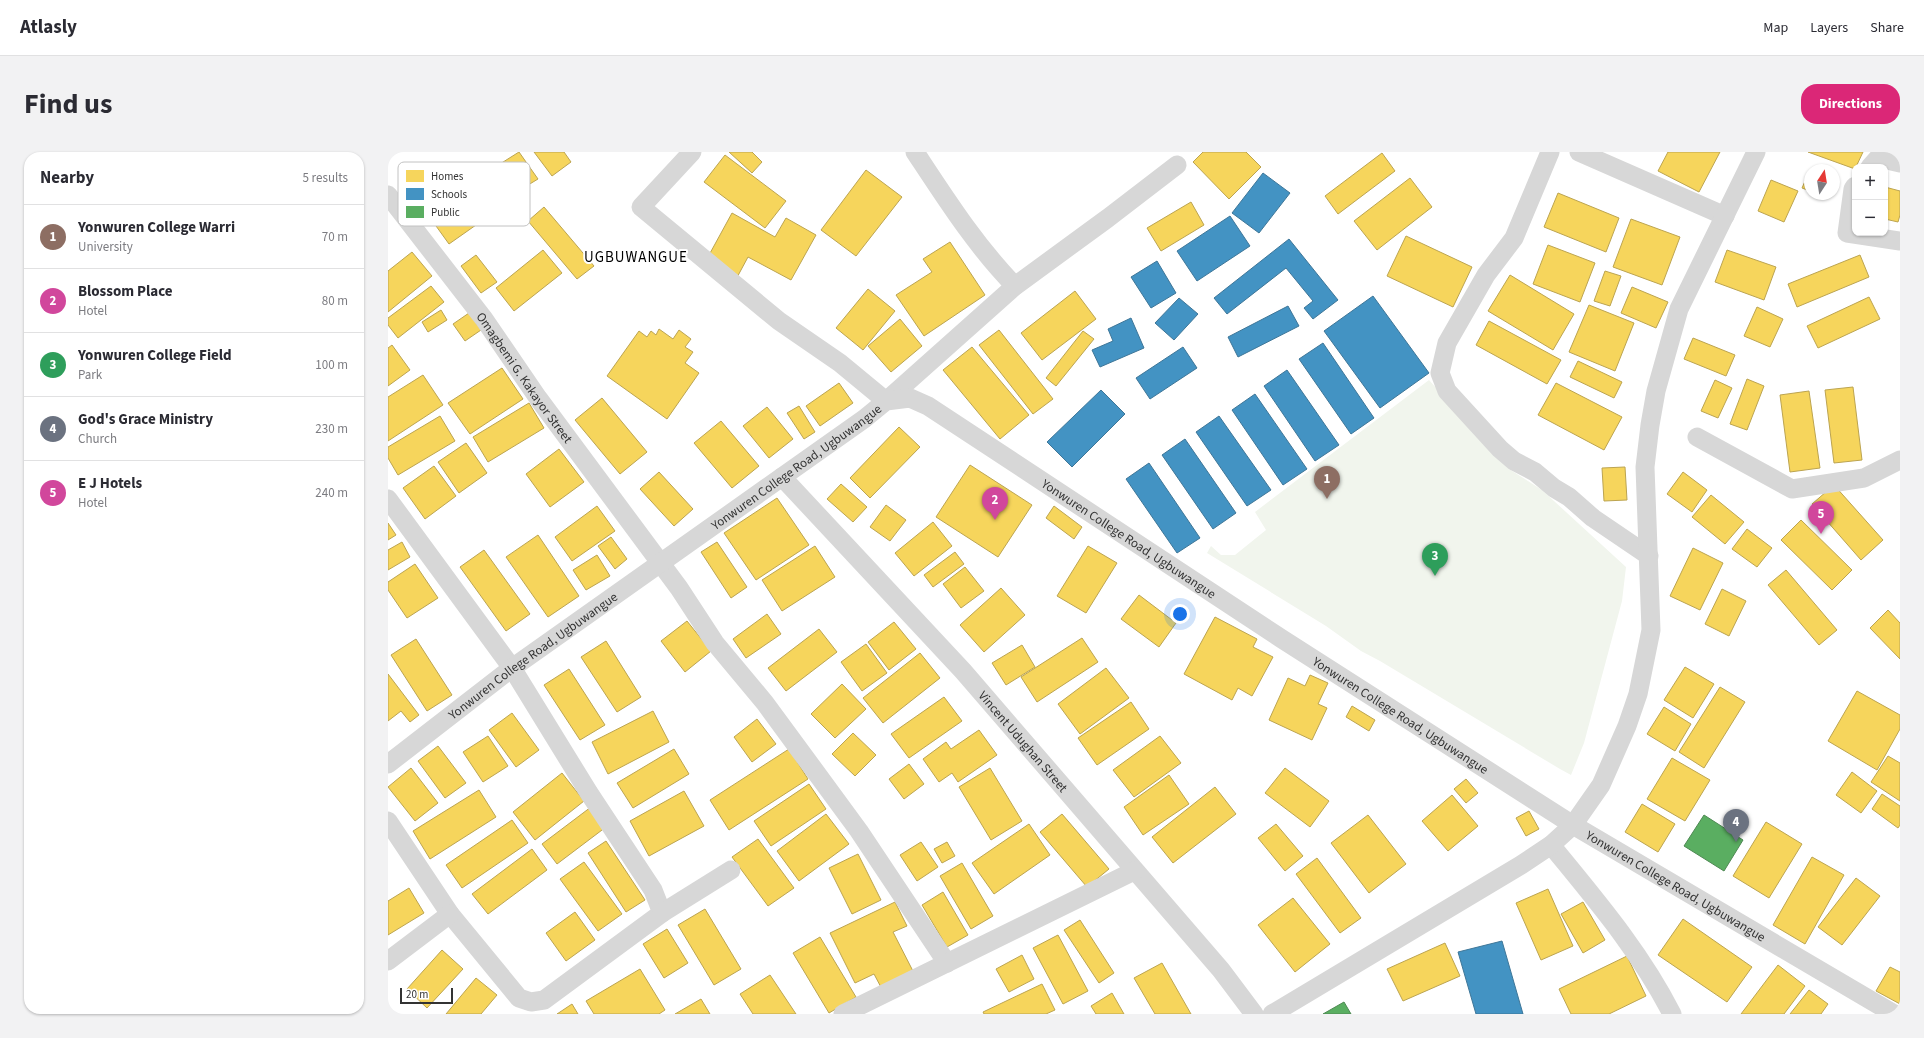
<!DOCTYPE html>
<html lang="en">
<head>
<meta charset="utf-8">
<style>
	:root { --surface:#fff; --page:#f2f2f3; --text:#2b2b33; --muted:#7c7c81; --line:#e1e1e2; --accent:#db2777 }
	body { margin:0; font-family:"Source Sans 3",sans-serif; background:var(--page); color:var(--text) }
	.controls { position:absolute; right:12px; top:12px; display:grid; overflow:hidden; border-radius:8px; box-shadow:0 1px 3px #0004 }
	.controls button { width:36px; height:36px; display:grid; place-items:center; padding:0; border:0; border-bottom:1px solid var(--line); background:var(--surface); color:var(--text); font:20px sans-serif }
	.compass { position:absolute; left:1416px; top:12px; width:36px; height:36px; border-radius:50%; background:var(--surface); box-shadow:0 1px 3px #0004; rotate:12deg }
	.scale { position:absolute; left:12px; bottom:10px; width:53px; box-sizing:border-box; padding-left:4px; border:2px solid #333; border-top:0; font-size:11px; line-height:14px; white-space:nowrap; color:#333; -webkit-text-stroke:3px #fff; paint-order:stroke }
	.you { position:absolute; left:792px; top:462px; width:14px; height:14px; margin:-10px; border:3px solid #fff; border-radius:50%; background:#1a73e8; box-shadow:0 0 0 6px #1a73e833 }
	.badge { display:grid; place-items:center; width:26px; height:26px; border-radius:50%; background:var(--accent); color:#fff; font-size:13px; font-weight:700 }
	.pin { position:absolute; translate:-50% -33px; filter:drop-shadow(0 1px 2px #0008) }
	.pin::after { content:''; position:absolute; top:21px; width:14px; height:12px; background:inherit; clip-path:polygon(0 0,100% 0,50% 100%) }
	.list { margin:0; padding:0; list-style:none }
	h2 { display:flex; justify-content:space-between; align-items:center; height:52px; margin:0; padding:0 16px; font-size:17px }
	h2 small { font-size:13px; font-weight:400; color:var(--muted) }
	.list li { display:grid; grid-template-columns:26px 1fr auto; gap:12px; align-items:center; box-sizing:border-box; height:64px; padding:0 16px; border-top:1px solid var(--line) }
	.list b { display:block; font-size:15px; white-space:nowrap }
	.list p { margin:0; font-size:13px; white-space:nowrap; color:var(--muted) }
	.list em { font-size:13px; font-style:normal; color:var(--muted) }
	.map { position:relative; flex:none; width:1512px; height:862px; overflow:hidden; border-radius:16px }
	header { display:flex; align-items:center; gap:24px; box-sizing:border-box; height:56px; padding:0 20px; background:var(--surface); border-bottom:1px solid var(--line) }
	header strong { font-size:19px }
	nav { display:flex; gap:22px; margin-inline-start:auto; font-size:14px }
	.intro { display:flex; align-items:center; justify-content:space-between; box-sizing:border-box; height:96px; padding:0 24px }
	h1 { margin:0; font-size:28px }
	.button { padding:10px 18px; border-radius:16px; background:var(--accent); color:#fff; font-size:14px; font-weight:700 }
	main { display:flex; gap:24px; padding:0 24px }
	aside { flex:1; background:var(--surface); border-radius:16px; box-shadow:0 1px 3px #0004 }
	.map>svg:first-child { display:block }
	.green { fill:#f1f5ed }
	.homes { fill:#f6d55c; stroke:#bca450 }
	.schools { fill:#4393c3; stroke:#3e7698 }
	.public { fill:#5aae61; stroke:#4e8953 }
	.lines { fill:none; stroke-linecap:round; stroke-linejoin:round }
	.minor { stroke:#d7d7d7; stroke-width:19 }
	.labels { text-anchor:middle; stroke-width:4; stroke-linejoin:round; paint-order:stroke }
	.street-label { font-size:13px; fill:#333; stroke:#fff }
	.quarter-label { font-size:15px; letter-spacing:1px; fill:#000; stroke:#fff }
	.key { fill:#fff; stroke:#c2c2c2; stroke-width:1 }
	.key-label { font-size:11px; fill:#333 }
</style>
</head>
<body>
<header>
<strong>Atlasly</strong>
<nav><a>Map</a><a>Layers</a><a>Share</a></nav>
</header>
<div class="intro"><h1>Find us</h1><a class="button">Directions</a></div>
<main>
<aside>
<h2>Nearby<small>5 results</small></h2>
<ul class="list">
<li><span class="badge" style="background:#8d6e63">1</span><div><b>Yonwuren College Warri</b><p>University</p></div><em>70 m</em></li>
<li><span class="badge" style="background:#d1479c">2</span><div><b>Blossom Place</b><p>Hotel</p></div><em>80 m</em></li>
<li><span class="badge" style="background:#2e9e5b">3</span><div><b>Yonwuren College Field</b><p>Park</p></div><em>100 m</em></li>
<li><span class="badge" style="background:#6b7280">4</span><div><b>God's Grace Ministry</b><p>Church</p></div><em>230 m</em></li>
<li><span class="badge" style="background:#d1479c">5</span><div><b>E J Hotels</b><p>Hotel</p></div><em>240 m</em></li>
</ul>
</aside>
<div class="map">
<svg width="1512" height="862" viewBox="0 0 1512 862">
	<rect width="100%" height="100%" fill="#fff"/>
	<polygon class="green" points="1041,228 1121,317 1154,338 1238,415 1234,449 1196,591 1183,623 1172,617 992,509 973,499 938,474 819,401 823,394 833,403 847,403 878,378 867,360"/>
	<g class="homes">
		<polygon points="131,0 150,27 94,61 77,34"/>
		<polygon points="146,0 176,0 183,10 164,24"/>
		<polygon points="341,0 364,0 374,10 364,21"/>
		<polygon points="815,0 858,0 873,15 841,47 805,10"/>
		<polygon points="1280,0 1332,0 1311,40 1270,19"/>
		<polygon points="1420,0 1475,0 1467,17"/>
		<polygon points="994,1 1007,19 950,62 937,44"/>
		<polygon points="337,3 398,49 377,76 316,30"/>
		<polygon points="478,18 514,45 468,104 433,78"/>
		<polygon points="1422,18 1422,39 1414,36"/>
		<polygon points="1022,26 1044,55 989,98 966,69"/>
		<polygon points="1383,28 1410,39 1396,70 1370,59"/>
		<polygon points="1497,35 1512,39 1512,63 1510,70 1497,67"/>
		<polygon points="1170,41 1231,66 1218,100 1156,75"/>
		<polygon points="70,49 88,73 61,92 43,67"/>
		<polygon points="803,50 816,73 773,99 759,76"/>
		<polygon points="156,55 206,114 189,127 140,69"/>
		<polygon points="344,61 387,85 398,66 428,83 403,128 360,105 346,131 315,114"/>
		<polygon points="1243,67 1292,85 1274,133 1225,115"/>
		<polygon points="1018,84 1084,115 1065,155 999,124"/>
		<polygon points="562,90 597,143 536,184 508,143 544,120 535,107"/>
		<polygon points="1160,93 1207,111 1192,150 1145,132"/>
		<polygon points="155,98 174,121 126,159 108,136"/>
		<polygon points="1339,98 1388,115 1376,148 1327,130"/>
		<polygon points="24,100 44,124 0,160 0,119"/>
		<polygon points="88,103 109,130 93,141 73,114"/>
		<polygon points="1472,103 1481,125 1409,155 1400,132"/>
		<polygon points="1217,119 1233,124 1222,154 1206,149"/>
		<polygon points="1122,123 1186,162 1165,198 1100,159"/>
		<polygon points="43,134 56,150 10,186 0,173 0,166"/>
		<polygon points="1244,135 1280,150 1268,176 1233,161"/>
		<polygon points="480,137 507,159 475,198 448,176"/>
		<polygon points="687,139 708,167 654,208 633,181"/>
		<polygon points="1481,145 1492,167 1430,196 1419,174"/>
		<polygon points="1201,153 1246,171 1227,219 1181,200"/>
		<polygon points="1369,155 1395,167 1382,195 1356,184"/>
		<polygon points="53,158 59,168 40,180 34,170"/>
		<polygon points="81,161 93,178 77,189 65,172"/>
		<polygon points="512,167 534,194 503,220 480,194"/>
		<polygon points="1101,169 1173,208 1159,232 1088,193"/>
		<polygon points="271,177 285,187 291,178 303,187 297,195 305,200 297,211 311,221 279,267 219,224 251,179 259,185 263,179 268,183"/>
		<polygon points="611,178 665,247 645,262 591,193"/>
		<polygon points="695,179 706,187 668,234 658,226"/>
		<polygon points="1305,186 1347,203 1338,224 1296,207"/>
		<polygon points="4,193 22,218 0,234 0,196"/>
		<polygon points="584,195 641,263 612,287 555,218"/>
		<polygon points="1190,209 1234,230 1226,246 1182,225"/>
		<polygon points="114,216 135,247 82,282 60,251"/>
		<polygon points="35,223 55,253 0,289 0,245"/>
		<polygon points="1359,227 1376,234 1359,278 1342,272"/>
		<polygon points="1327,228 1344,236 1330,266 1313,259"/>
		<polygon points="451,231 465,251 432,274 418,254"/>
		<polygon points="1168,231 1234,265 1216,298 1150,263"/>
		<polygon points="1465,235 1474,308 1446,311 1437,238"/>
		<polygon points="1421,239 1432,316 1402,320 1392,243"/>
		<polygon points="214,246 259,300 232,322 187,268"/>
		<polygon points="141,251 156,276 100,310 85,285"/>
		<polygon points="411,254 427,280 416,287 399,261"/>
		<polygon points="379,255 405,287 381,306 355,274"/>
		<polygon points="52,264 67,289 10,323 0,306 0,295"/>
		<polygon points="333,269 371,314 344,336 306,291"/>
		<polygon points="511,275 532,295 482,346 462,326"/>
		<polygon points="78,291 99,321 71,341 50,310"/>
		<polygon points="171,297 196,330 162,355 138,322"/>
		<polygon points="582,313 644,353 610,405 548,365"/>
		<polygon points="46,314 68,344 37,367 15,336"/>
		<polygon points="1237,315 1239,348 1216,349 1214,316"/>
		<polygon points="271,320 305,357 286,374 252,337"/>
		<polygon points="1295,320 1319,338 1304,360 1279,342"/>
		<polygon points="453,332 479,355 465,370 439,347"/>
		<polygon points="1446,333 1495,388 1473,408 1424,352"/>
		<polygon points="1323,343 1356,370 1337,392 1304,365"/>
		<polygon points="389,346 421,393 368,428 336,381"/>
		<polygon points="498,353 518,368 502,389 482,375"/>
		<polygon points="209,354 227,379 184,409 167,385"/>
		<polygon points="666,354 694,375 686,387 658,366"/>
		<polygon points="1413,368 1464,418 1444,438 1393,388"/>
		<polygon points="545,370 564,394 526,424 507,401"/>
		<polygon points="0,371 8,383 0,388"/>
		<polygon points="1359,377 1384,396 1369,415 1344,397"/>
		<polygon points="150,383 191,444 160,465 118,405"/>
		<polygon points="223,385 239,407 227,417 210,394"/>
		<polygon points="14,390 22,405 0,418 0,398"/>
		<polygon points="329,390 359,435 343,446 313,400"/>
		<polygon points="427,394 447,425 394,459 374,428"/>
		<polygon points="700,394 729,411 698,461 669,444"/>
		<polygon points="1305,396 1335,411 1312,458 1282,444"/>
		<polygon points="96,398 142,462 118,479 72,415"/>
		<polygon points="567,400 576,412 545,435 536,423"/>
		<polygon points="209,403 222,424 198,438 185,418"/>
		<polygon points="27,412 50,446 19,466 0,438 0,430"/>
		<polygon points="577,415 596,439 573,456 555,432"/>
		<polygon points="1398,418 1449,478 1431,493 1380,433"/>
		<polygon points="613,436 637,463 596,500 572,473"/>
		<polygon points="1334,437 1358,449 1341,484 1317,472"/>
		<polygon points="751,443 788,471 771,495 733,467"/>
		<polygon points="1500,458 1512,471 1512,507 1482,476"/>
		<polygon points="379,462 393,482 358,506 345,487"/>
		<polygon points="827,465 869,487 865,495 885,505 864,544 850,536 844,548 796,522"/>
		<polygon points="299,469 323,499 297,520 273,489"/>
		<polygon points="506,470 528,497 501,518 480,490"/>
		<polygon points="431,477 449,500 398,539 380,516"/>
		<polygon points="694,486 710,510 649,550 633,525"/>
		<polygon points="28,487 64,543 39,559 3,503"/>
		<polygon points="218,489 253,545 229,560 193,505"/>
		<polygon points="478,492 499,521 474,539 453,510"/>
		<polygon points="634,493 647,515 618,533 604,511"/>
		<polygon points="532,501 552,526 495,571 475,546"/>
		<polygon points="1297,515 1326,532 1305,566 1276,548"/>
		<polygon points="718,516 741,546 692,582 670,552"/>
		<polygon points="181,517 217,573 192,588 156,533"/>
		<polygon points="0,522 31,563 22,570 13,559 0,569"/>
		<polygon points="922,523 940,531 930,552 939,556 924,588 881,568 900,526 917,534"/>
		<polygon points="454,532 478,557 447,586 423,562"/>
		<polygon points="1332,535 1357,550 1316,616 1291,600"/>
		<polygon points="1469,539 1512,563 1512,577 1489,618 1440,589"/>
		<polygon points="556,545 574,569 521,606 503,582"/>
		<polygon points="743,550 761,577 709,613 690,586"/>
		<polygon points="964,554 987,568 981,579 958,565"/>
		<polygon points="1276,555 1303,572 1287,599 1259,582"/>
		<polygon points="265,559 281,590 220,622 204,590"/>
		<polygon points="124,561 151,598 128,615 101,578"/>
		<polygon points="369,567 388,592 364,610 346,585"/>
		<polygon points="591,578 609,603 570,630 564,621 551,630 535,607 558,590 563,597"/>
		<polygon points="465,581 488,603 467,624 444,602"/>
		<polygon points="100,584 120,614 95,630 75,600"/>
		<polygon points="772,584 793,611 746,645 725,618"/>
		<polygon points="50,594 78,631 57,646 30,609"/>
		<polygon points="286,597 301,622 245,656 229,631"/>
		<polygon points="401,597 420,627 341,678 322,648"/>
		<polygon points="1500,604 1512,611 1512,649 1483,630"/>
		<polygon points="1284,606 1322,628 1297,669 1259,647"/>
		<polygon points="521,612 536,632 516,647 501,627"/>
		<polygon points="23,616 50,651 27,669 0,635"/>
		<polygon points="602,616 634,669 603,688 571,635"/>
		<polygon points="897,616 941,649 922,675 877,641"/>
		<polygon points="1464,620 1489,639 1473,661 1448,643"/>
		<polygon points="174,621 196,649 147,688 125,660"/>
		<polygon points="781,623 801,652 755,683 736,655"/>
		<polygon points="1078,627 1090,641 1078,651 1066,637"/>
		<polygon points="421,632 438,657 383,694 366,669"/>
		<polygon points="827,635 848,662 785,711 764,685"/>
		<polygon points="91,638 108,665 42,707 25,679"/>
		<polygon points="296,639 316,674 261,704 242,669"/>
		<polygon points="1494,642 1512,654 1512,673 1510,676 1484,657"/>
		<polygon points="1064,643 1090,674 1060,699 1034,669"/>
		<polygon points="1254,652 1287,672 1270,700 1237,680"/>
		<polygon points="203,655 218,675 169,712 154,692"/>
		<polygon points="1141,659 1151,677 1138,684 1128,666"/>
		<polygon points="438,662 461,692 411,729 389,699"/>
		<polygon points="674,662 721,717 699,735 652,680"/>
		<polygon points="980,663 1018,712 981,741 943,691"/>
		<polygon points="124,668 140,691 74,736 58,713"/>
		<polygon points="1378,670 1414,692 1381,746 1345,724"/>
		<polygon points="641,672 662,703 606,742 584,711"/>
		<polygon points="888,672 915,704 897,719 870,686"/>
		<polygon points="370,687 406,736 380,754 344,705"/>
		<polygon points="218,689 257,748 238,760 200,701"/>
		<polygon points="533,690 550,715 529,729 512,703"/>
		<polygon points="559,690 567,704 554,711 546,697"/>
		<polygon points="144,697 159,718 100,762 84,742"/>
		<polygon points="470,702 493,748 464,762 441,716"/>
		<polygon points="1424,705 1456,723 1417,792 1385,773"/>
		<polygon points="929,706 973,766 952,781 908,722"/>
		<polygon points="196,710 234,762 210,779 172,727"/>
		<polygon points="574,711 605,764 583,777 552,724"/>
		<polygon points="1468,726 1492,744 1454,793 1430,775"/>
		<polygon points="21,736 36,761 0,783 0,749"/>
		<polygon points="1160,737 1185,794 1153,808 1128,751"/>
		<polygon points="555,740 580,783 559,795 534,753"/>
		<polygon points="905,746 942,792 907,820 870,773"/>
		<polygon points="507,750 519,774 505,780 527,823 495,839 486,822 467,831 442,781"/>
		<polygon points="1195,750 1217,788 1195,801 1173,762"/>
		<polygon points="317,757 353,817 326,833 290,773"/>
		<polygon points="187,760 207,788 178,809 158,781"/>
		<polygon points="1295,767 1364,815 1339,850 1270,803"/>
		<polygon points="692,768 726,821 711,831 676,778"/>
		<polygon points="279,777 300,811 276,826 255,792"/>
		<polygon points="670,783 700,839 675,852 645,796"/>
		<polygon points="432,785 468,845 441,861 405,801"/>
		<polygon points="1057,791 1072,824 1015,849 999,817"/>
		<polygon points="54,798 75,817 39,856 19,837"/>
		<polygon points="634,803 646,827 621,840 608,817"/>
		<polygon points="1239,804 1258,844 1221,862 1183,862 1171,837"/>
		<polygon points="774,811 803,862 767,862 746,826"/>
		<polygon points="1390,813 1417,834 1396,862 1353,862"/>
		<polygon points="1502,815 1512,820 1512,852 1488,839"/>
		<polygon points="252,817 277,858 271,862 206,862 198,849"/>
		<polygon points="382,823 408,862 365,862 352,842"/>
		<polygon points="88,826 109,843 93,862 58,862"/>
		<polygon points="654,832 667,858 658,862 596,862 595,860"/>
		<polygon points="1421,838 1440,852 1433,862 1402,862"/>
		<polygon points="724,841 736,862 708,862 703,854"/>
		<polygon points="313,847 322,862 287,862"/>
		<polygon points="184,852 190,862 169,862"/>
	</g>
	<g class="schools">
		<polygon points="875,21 902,41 871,81 844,61"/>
		<polygon points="842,64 862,94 809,129 789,99"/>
		<polygon points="901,87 950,148 925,167 916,156 925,149 898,116 839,162 826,146"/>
		<polygon points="769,109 788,141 763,156 743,125"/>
		<polygon points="985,144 1041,221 992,256 936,179"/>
		<polygon points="791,146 810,162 786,188 767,171"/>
		<polygon points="900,154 911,174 850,205 840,185"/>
		<polygon points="743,166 756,196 712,215 704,198 725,189 720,177"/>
		<polygon points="935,191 986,266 963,282 911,207"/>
		<polygon points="795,195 809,216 762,247 748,226"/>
		<polygon points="899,218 951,293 927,309 876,234"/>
		<polygon points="713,238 737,262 684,315 659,290"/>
		<polygon points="867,242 919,317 895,333 844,258"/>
		<polygon points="831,264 883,338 859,354 808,280"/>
		<polygon points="797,287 848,361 825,377 774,303"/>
		<polygon points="761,311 812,386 789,401 738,327"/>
		<polygon points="1114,789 1135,862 1088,862 1070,800"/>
	</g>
	<g class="public">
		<polygon points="1316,663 1355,688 1336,719 1296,694"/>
		<polygon points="956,850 963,862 935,862"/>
	</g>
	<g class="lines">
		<g class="minor">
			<polyline points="304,0 253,55 391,169 452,211 498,249 627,134 720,66 789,13"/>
			<path d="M527,0C558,47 588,94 627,134"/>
			<polyline points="1162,0 1126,86 1098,123 1059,191 1052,221 1059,239 1112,297 1126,309 1147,320 1166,336 1181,345 1205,366 1261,404"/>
			<polyline points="1191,0 1337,64"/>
			<polyline points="1482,15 1490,6 1512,11"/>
			<polyline points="1467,34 1465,37 1459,81 1512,89"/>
			<path id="s1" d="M0,43L96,167L150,246L291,436L327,491L377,551L471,679L559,811"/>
			<polyline points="1309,285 1404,337 1476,326 1512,308"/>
			<path id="s2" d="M394,325L575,519L833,818L866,862"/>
			<polyline points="0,347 124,516 201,641 265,738 274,761 156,848 143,850 131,846 62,762 0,669"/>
			<path id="s3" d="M0,612L124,516L476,267L498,249L522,246L540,254L894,487L1185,673L1506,862"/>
			<path d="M1163,693C1207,747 1252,799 1284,862"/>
			<polyline points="274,761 343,718"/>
			<polyline points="0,809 62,762"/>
			<polyline points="455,862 746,719"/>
			<polyline points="884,862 1133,713 1163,693 1185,673 1213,633 1239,574 1250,542 1263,478 1257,315 1262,273 1268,239 1291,157 1368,0"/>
		</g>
	</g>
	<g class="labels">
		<g class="street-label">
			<text dy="5" stroke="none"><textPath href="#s1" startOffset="228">Omagbemi G. Kakayor Street</textPath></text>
			<text dy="5" stroke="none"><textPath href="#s3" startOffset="505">Yonwuren College Road, Ugbuwangue</textPath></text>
			<text dy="5" stroke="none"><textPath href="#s3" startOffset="901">Yonwuren College Road, Ugbuwangue</textPath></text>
			<text dy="5" stroke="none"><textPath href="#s3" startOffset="181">Yonwuren College Road, Ugbuwangue</textPath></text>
			<text dy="5" stroke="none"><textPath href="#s3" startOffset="1225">Yonwuren College Road, Ugbuwangue</textPath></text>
			<text dy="5" stroke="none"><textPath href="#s2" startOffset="358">Vincent Udughan Street</textPath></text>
			<text dy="5" stroke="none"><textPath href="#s3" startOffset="1549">Yonwuren College Road, Ugbuwangue</textPath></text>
		</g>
		<g class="quarter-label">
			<text x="248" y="110">UGBUWANGUE</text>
		</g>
	</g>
	<rect x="10" y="10" width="132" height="64" rx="6" class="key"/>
	<rect x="18" y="18" width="18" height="12" fill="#f6d55c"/>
	<rect x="18" y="36" width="18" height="12" fill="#4393c3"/>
	<rect x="18" y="54" width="18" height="12" fill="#5aae61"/>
	<g class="key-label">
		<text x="43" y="28">Homes</text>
		<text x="43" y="46">Schools</text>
		<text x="43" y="64">Public</text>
	</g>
</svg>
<div class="controls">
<button>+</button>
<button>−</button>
</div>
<svg class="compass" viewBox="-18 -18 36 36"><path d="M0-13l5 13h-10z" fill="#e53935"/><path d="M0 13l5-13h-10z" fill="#7c7c81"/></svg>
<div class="scale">20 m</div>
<div class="you"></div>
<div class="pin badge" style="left:939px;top:347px;background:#8d6e63">1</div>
<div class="pin badge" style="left:607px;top:368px;background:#d1479c">2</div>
<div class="pin badge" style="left:1047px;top:424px;background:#2e9e5b">3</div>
<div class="pin badge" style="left:1348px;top:690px;background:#6b7280">4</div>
<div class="pin badge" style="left:1433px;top:382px;background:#d1479c">5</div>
</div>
</main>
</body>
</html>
